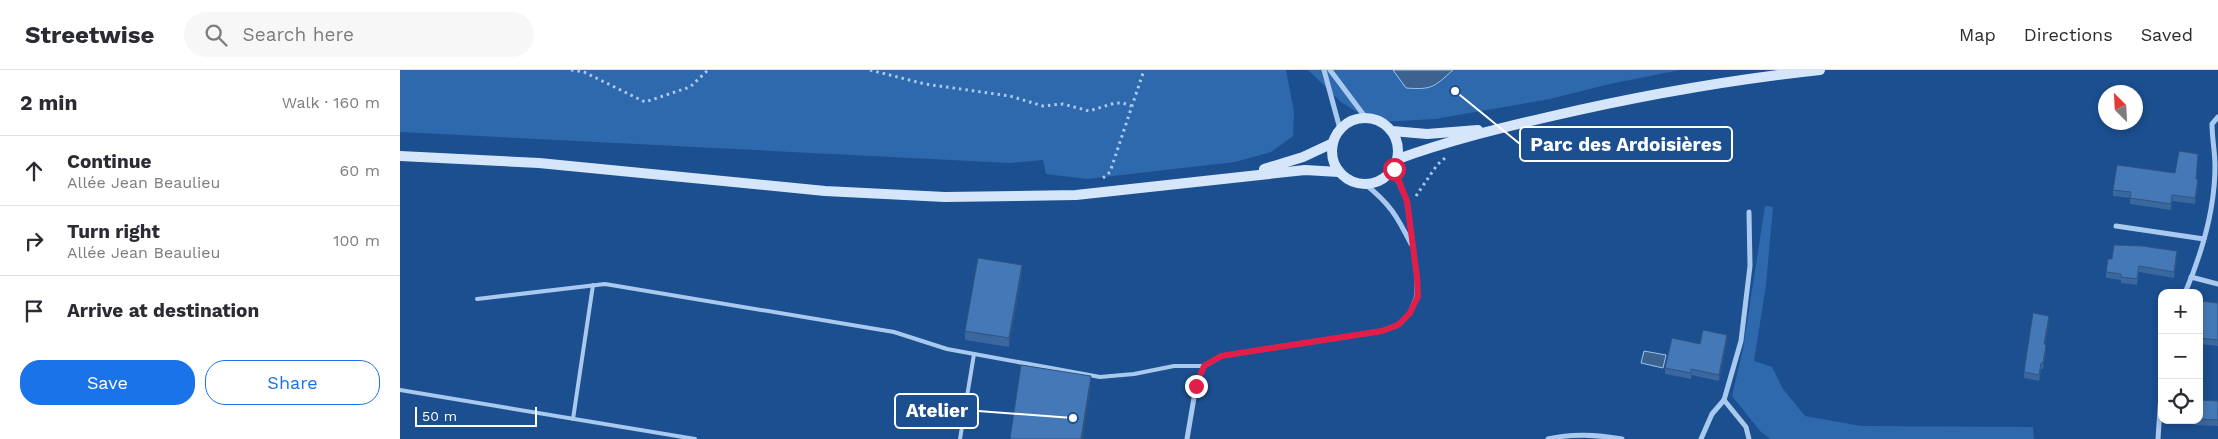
<!DOCTYPE html>
<html lang="en">
<head>
<meta charset="utf-8">
<style>
	:root { --surface:#fff; --page:#f7f7f7; --text:#2b2b33; --muted:#7c7c81; --line:#e1e1e2; --accent:#1a73e8 }
	body { margin:0; font-family:"Work Sans",sans-serif; background:var(--page); color:var(--text) }
	.controls { position:absolute; right:15px; bottom:15px; display:grid; overflow:hidden; border-radius:10px; box-shadow:0 2px 8px #0003 }
	.controls button { width:45px; height:45px; display:grid; place-items:center; padding:0; border:0; border-bottom:1px solid var(--line); background:var(--surface); color:var(--text); font:25px sans-serif }
	.compass { position:absolute; left:1698px; top:15px; width:45px; height:45px; border-radius:50%; background:var(--surface); box-shadow:0 2px 8px #0003; rotate:336deg }
	.scale { position:absolute; left:15px; bottom:12px; width:122px; box-sizing:border-box; padding-left:5px; border:2px solid #fff; border-top:0; font-size:14px; line-height:18px; white-space:nowrap; color:#fff; -webkit-text-stroke:4px #1b4f8f; paint-order:stroke }
	.stop { position:absolute; width:15px; height:15px; margin:-11px; border:4px solid #e11d48; border-radius:50%; background:#fff }
	.stop.end { background:#e11d48; border-color:#fff; box-shadow:0 1px 5px #0008 }
	.list { margin:0; padding:0; list-style:none }
	h2 { display:flex; justify-content:space-between; align-items:center; height:65px; margin:0; padding:0 20px; font-size:21px }
	h2 small { font-size:16px; font-weight:400; color:var(--muted) }
	.list li { display:grid; grid-template-columns:32px 1fr auto; gap:15px; align-items:center; box-sizing:border-box; height:70px; padding:0 20px; border-top:1px solid var(--line) }
	.list b { display:block; font-size:19px; white-space:nowrap }
	.list p { margin:0; font-size:16px; white-space:nowrap; color:var(--muted) }
	.list em { font-size:16px; font-style:normal; color:var(--muted) }
	.actions { display:flex; gap:10px; padding:15px 20px }
	.actions a { flex:1; padding:11px 0; border:1px solid var(--accent); border-radius:20px; text-align:center; font-size:18px; color:var(--accent) }
	.actions .main { background:var(--accent); color:#fff }
	.icon { flex:none; width:28px; height:28px; fill:none; stroke:currentColor; stroke-width:2; stroke-linecap:round; stroke-linejoin:round }
	.map { position:relative; flex:none; width:1818px; height:369px; overflow:hidden }
	header { display:flex; align-items:center; gap:30px; box-sizing:border-box; height:70px; padding:0 25px; background:var(--surface); border-bottom:1px solid var(--line) }
	header strong { font-size:24px }
	nav { display:flex; gap:28px; margin-inline-start:auto; font-size:18px }
	.search { width:350px; height:45px; background:var(--page); display:flex; align-items:center; gap:12px; box-sizing:border-box; padding:0 18px; border-radius:28px; color:var(--muted); font-size:19px }
	main { display:flex }
	aside { flex:1; background:var(--surface) }
	.map>svg:first-child { display:block }
	.green { fill:#2e69ad }
	.water { fill:#3c6290; stroke:#9cc4f0 }
	.lines { fill:none; stroke-linecap:round; stroke-linejoin:round }
	.path { stroke:#a9c9ee; stroke-width:3; stroke-dasharray:2.5 4; stroke-linecap:butt }
	.service { stroke:#a9c9ee; stroke-width:4 }
	.minor { stroke:#a9c9ee; stroke-width:5 }
	.secondary { stroke:#d6e6fa; stroke-width:10 }
	.wall { fill:#3a679d }
	.shaded-wall { fill:#305480 }
	.building { fill:#4478b7; stroke:#305480 }
	.route { stroke:#e11d48; stroke-width:6 }
	.leader { fill:none; stroke:#fff; stroke-width:2 }
	.callout-dot { fill:#fff; stroke:#1b4f8f; stroke-width:2 }
	.callout { fill:#1b4f8f; stroke:#fff; stroke-width:2 }
	.callout-label { font-size:19px; text-anchor:middle; font-weight:bold; fill:#fff }
</style>
</head>
<body>
<header>
<strong>Streetwise</strong>
<div class="search"><svg class="icon" aria-label="search" viewBox="0 0 24 24"><circle cx="10" cy="10" r="6"/><path d="M15 15l6 6"/></svg>Search here</div>
<nav><a>Map</a><a>Directions</a><a>Saved</a></nav>
</header>
<main>
<aside>
<h2>2 min<small>Walk · 160 m</small></h2>
<ul class="list">
<li><svg class="icon" aria-label="ahead" viewBox="0 0 24 24"><path d="M12 20V5M6 11l6-6 6 6"/></svg><div><b>Continue</b><p>Allée Jean Beaulieu</p></div><em>60 m</em></li>
<li><svg class="icon" aria-label="right" viewBox="0 0 24 24"><path d="M7 20v-9h11M14 6l5 5-5 5"/></svg><div><b>Turn right</b><p>Allée Jean Beaulieu</p></div><em>100 m</em></li>
<li><svg class="icon" aria-label="arrive" viewBox="0 0 24 24"><path d="M6 21V4h12l-3 4 3 4H6"/></svg><div><b>Arrive at destination</b></div></li>
</ul>
<div class="actions"><a class="main">Save</a><a>Share</a></div>
</aside>
<div class="map">
<svg width="1818" height="369" viewBox="0 0 1818 369">
	<rect width="100%" height="100%" fill="#1b4f8f"/>
	<g class="green">
		<polygon points="0,0 886,0 894,42 893,66 871,82 835,92 687,109 646,104 643,90 610,93 0,62"/>
		<polygon points="908,0 1280,0 1210,14 1150,29 1035,49 982,52 957,42 941,32"/>
		<polygon points="1365,136 1373,137 1366,215 1354,291 1372,297 1383,319 1405,346 1461,356 1633,357 1634,369 1370,369 1360,361 1332,326 1343,279"/>
	</g>
	<g class="water">
		<path d="M993,0H1053C1034,17 1032,20 1006,18Z"/>
		<polygon points="1244,281 1266,285 1263,298 1241,293"/>
	</g>
	<g class="lines">
		<g class="path">
			<polyline points="171,0 184,2 245,32 290,17 308,0"/>
			<polyline points="470,0 525,14 610,26 643,36 663,34 689,41 715,33 723,33 731,36"/>
			<polyline points="703,108 710,102 744,0"/>
			<polyline points="1016,126 1037,95 1045,88"/>
		</g>
		<g class="service">
			<polyline points="77,229 205,214 494,262 547,279 700,307 734,304 774,296 804,296"/>
			<polyline points="0,320 295,369"/>
			<polyline points="173,349 193,215"/>
			<polyline points="560,369 574,284"/>
		</g>
		<g class="minor">
			<polyline points="924,0 940,59"/>
			<polyline points="930,0 966,48"/>
			<path d="M965,114C990,134 997,146 1011,174"/>
			<polyline points="1716,156 1804,169"/>
			<polyline points="1791,207 1818,214"/>
			<path d="M1785,223C1802,183 1815,140 1815,96C1815,82 1812,68 1812,54L1818,47"/>
			<polyline points="1324,330 1346,357 1349,369"/>
			<polyline points="787,369 796,316 804,296 821,286 982,261 998,255 1010,243 1017,226 1017,207 1007,131 993,99"/>
			<path d="M1148,369C1173,363 1197,365 1222,369"/>
			<polyline points="1301,369 1312,344 1324,330 1341,271 1350,196 1349,142"/>
			<polyline points="1758,369 1762,308"/>
		</g>
		<g class="secondary">
			<circle cx="965" cy="81" r="33"/>
			<polyline points="992,61 1027,64 1078,60"/>
			<polyline points="0,86 139,93 425,121 545,127 676,125 905,100 939,102"/>
			<path d="M998,89C1047,71 1097,59 1148,47C1238,26 1328,10 1420,0"/>
			<polyline points="864,99 903,87 933,73"/>
		</g>
	</g>
	<g class="wall">
		<polygon points="1798,90 1796,109 1798,115 1795,134 1772,131 1771,140 1730,134 1730,128 1713,126 1713,120 1775,103"/>
		<polygon points="1777,187 1774,208 1739,202 1737,215 1721,213 1721,210 1706,208 1706,202 1712,189"/>
		<polygon points="622,204 609,277 565,270 565,261"/>
		<polygon points="1818,233 1818,276 1799,274 1799,246"/>
		<polygon points="1649,252 1645,275 1646,281 1643,299 1641,299 1639,311 1624,308 1624,302"/>
		<polygon points="1327,271 1319,311 1291,305 1291,309 1265,304 1265,298 1300,274"/>
		<polygon points="1799,330 1818,331 1818,356 1795,355 1795,350 1799,350"/>
	</g>
	<g class="shaded-wall">
		<polygon points="1798,109 1798,115 1795,134 1795,128"/>
		<polygon points="1777,181 1777,187 1774,208 1774,202"/>
		<polygon points="622,195 622,204 609,277 609,268"/>
		<polygon points="1649,246 1649,252 1644,281 1644,274"/>
		<polygon points="1327,265 1327,271 1319,311 1319,305"/>
		<polygon points="1646,275 1646,281 1643,299 1643,293"/>
		<polygon points="691,306 691,316 683,369 681,369"/>
	</g>
	<g class="building">
		<polygon points="1779,81 1798,84 1796,109 1798,109 1795,128 1772,125 1771,134 1730,128 1731,122 1713,120 1717,95 1775,103"/>
		<polygon points="1714,175 1742,176 1777,181 1774,202 1739,196 1737,209 1721,207 1721,204 1706,202 1708,189 1712,189"/>
		<polygon points="578,188 622,195 609,268 565,261"/>
		<polygon points="1800,231 1818,233 1818,270 1799,268 1799,246"/>
		<polygon points="1633,243 1649,246 1644,274 1646,275 1643,293 1641,293 1639,305 1624,302"/>
		<polygon points="1303,260 1327,265 1319,305 1291,299 1291,303 1265,298 1272,268 1300,274"/>
		<polygon points="621,295 691,306 681,369 610,369"/>
		<polygon points="1799,330 1818,331 1818,350 1799,349"/>
	</g>
	<g class="lines">
		<polyline class="route" points="796,316 804,296 821,286 982,261 998,255 1010,243 1018,226 1017,207 1007,131 994,99"/>
	</g>
	<path class="leader" d="M1055 21L1120 74M673 348L578 341"/>
	<g class="callout-dot">
		<circle cx="1055" cy="21" r="5"/>
		<circle cx="673" cy="348" r="5"/>
	</g>
	<g class="callout">
		<rect x="1120" y="57" width="212" height="34" rx="5"/>
		<rect x="495" y="324" width="83" height="34" rx="5"/>
	</g>
	<g class="callout-label">
		<text x="1226" y="81">Parc des Ardoisières</text>
		<text x="537" y="347">Atelier</text>
	</g>
</svg>
<div class="controls">
<button>+</button>
<button>−</button>
<button><svg class="icon" aria-label="locate" viewBox="0 0 24 24"><circle cx="12" cy="12" r="6"/><path d="M12 2v4M12 18v4M2 12h4M18 12h4"/></svg></button>
</div>
<svg class="compass" viewBox="-18 -18 36 36"><path d="M0-13l5 13h-10z" fill="#e53935"/><path d="M0 13l5-13h-10z" fill="#7c7c81"/></svg>
<div class="scale">50 m</div>
<div class="stop" style="left:994px;top:99px"></div>
<div class="stop end" style="left:796px;top:316px"></div>
</div>
</main>
</body>
</html>
